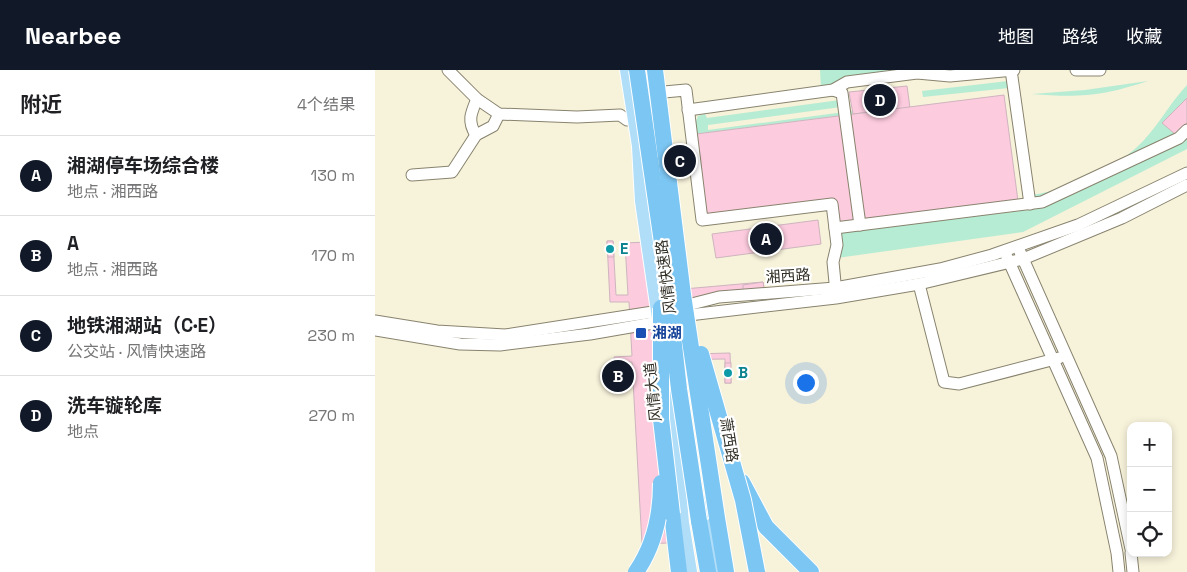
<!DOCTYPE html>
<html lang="zh">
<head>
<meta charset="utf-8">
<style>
	:root { --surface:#fff; --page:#f2f2f2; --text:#202124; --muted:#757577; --line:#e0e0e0; --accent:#111827 }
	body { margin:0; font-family:"Space Grotesk","Noto Sans SC",sans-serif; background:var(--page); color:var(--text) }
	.controls { position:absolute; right:15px; bottom:15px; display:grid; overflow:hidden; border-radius:10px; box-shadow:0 2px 8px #0003 }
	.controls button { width:45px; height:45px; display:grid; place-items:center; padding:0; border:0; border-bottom:1px solid var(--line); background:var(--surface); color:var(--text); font:25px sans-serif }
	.you { position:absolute; left:430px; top:312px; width:18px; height:18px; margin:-12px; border:4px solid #fff; border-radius:50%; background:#1a73e8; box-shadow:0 0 0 8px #1a73e833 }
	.badge { display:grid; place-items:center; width:32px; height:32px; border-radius:50%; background:var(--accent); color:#fff; font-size:16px; font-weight:700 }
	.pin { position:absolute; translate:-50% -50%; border:2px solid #fff; box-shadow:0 1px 5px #0006 }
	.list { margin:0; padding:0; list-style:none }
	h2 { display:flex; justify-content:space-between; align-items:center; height:65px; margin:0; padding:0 20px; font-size:21px }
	h2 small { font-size:16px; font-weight:400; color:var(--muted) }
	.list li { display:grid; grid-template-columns:32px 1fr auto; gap:15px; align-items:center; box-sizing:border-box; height:80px; padding:0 20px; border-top:1px solid var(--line) }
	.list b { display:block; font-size:19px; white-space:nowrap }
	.list p { margin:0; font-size:16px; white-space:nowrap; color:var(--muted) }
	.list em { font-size:16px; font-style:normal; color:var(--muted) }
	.icon { flex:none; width:28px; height:28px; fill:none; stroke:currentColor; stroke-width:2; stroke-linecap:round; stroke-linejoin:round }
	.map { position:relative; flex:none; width:812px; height:502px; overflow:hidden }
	header { display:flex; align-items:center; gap:30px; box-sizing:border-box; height:70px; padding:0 25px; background:var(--accent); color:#fff }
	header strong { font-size:24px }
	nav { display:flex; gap:28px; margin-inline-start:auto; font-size:18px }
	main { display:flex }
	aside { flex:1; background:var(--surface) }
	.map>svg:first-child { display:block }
	.green { fill:#b6ecd3 }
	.building { fill:#fccbde; stroke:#ceb4be }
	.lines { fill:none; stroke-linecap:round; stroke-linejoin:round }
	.minor-casing { stroke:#88836e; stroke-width:13 }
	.major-casing { stroke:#fff; stroke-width:16 }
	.highway-casing { stroke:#fff; stroke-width:18 }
	.minor { stroke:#fff; stroke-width:11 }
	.major { stroke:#b0ddf8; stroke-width:14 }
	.highway { stroke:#7cc6f3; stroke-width:16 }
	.highway-bridge-casing { stroke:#fff; stroke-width:18; stroke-linecap:butt }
	.highway-bridge { stroke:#7cc6f3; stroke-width:16 }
	.culture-dot { fill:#0f9aa8; stroke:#fff; stroke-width:2 }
	.transit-dot { fill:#1a4fb4; stroke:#fff; stroke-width:2 }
	.labels { text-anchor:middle; stroke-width:4.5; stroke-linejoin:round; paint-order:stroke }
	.culture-label { font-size:15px; font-weight:bold; fill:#0d838f; stroke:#fff; text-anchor:start }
	.street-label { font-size:15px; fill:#323027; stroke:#fff }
	.transit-label { font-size:15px; font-weight:bold; fill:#164399; stroke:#fff; text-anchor:start }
</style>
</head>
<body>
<header>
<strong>Nearbee</strong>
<nav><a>地图</a><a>路线</a><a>收藏</a></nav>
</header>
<main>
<aside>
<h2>附近<small>4个结果</small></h2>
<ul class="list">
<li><span class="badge">A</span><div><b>湘湖停车场综合楼</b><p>地点 · 湘西路</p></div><em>130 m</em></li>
<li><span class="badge">B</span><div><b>A</b><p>地点 · 湘西路</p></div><em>170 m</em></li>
<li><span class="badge">C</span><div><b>地铁湘湖站（C·E）</b><p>公交站 · 风情快速路</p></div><em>230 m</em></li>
<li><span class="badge">D</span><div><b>洗车镟轮库</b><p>地点</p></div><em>270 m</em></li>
</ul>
</aside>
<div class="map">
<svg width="812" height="502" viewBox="0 0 812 502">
	<rect width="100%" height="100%" fill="#f7f2da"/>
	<g class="green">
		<polygon points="445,0 530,0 446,18"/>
		<polygon points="633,11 634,18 548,27 547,21"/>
		<path d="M773,11C727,26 705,28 657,24L710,20Z"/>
		<path d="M812,15V28L787,53L800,64L796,68L692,119L657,131L656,125C693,120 733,103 761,78C781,60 794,34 812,15Z"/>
		<polygon points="465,30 466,37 333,55 333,60 477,41 478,44 321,64 321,51 323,46 330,44 332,48"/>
		<polygon points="812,65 812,79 648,162 462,188 466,164 470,161 654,140 670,135"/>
	</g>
	<g class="building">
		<polygon points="532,16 535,38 478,44 474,22"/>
		<polygon points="629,25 643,131 465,154 462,131 329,147 321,64"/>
		<polygon points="812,28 812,53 800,64 787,53"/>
		<polygon points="443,150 446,174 341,188 337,164"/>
		<polygon points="232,171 238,171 241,225 253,225 250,173 272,172 275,222 388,212 389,218 347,226 276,230 280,285 355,283 356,313 350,313 350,289 280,290 290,461 293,473 267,474 257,292 244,292 246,315 241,316 240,296 236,298 236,293 240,293 239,287 257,286 254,232 235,232"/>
		<polygon points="232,171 238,171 239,187 233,187"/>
		<polygon points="388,212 389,218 368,221 368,215"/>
		<rect x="350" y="293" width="6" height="20"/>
		<polygon points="240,296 245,296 246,315 241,316"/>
	</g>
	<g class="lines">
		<defs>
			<g id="minor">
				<polyline points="73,0 102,29 124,44 202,47 245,45 252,50"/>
				<polyline points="636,0 655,134"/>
				<polyline points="701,0 725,0"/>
				<polyline points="458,20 467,23 485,155"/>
				<polyline points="278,23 311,20 327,150 457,134 462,175 458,192 461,223"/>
				<polyline points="313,40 458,20 472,12 542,3 575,6 639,0"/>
				<path d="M101,65C92,51 96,43 102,29"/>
				<polyline points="37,105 77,102 101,65 118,56 124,44"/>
				<polyline points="460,158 667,132 804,68 812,60"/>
				<polyline points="645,182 736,386 756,479"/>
				<polyline points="632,187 722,388 742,483 744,502"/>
				<polyline points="544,214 569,312 584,314 684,288"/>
				<polyline points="0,251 62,261 130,265 297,239 344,227 460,218 565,199 617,185 703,155 812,103"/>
				<polyline points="0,260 85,274 125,275 215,264 284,252 314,245 461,228 544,214 648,189 747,148 812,115"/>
				<polyline points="756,483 758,502"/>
			</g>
			<g id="major">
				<polyline points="252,0 264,76 267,131 284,248"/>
				<polyline points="293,299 307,453 315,502"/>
				<polyline points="332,433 342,502"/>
			</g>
			<g id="highway">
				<polyline points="367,412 391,457 436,502"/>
				<polyline points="297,444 304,502"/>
				<polyline points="342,448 351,502"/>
				<polyline points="324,451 333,502"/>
			</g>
		</defs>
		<use href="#minor" class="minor-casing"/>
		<use href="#major" class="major-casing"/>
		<use href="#highway" class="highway-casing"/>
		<use href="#minor" class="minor"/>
		<use href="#major" class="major"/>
		<use href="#highway" class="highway"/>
		<defs>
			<g id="highway-bridge">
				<polyline points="262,0 288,179 304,319 324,451"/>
				<polyline points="280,0 308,225 342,448"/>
				<polyline points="286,238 286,349 297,444"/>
				<polyline points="326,284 368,430 382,502"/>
				<path d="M261,502C279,476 286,444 286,413"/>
			</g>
		</defs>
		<use href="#highway-bridge" class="highway-bridge-casing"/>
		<use href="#highway-bridge" class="highway-bridge"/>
	</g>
	<g class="culture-dot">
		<circle cx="235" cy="179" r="5"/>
		<circle cx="353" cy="303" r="5"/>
	</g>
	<rect class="transit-dot" x="260" y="257" width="12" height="12" rx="2.5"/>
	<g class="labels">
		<g class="culture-label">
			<text x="245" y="184">E</text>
			<text x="363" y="308">B</text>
		</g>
		<g class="street-label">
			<text transform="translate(413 206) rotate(-4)" y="5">湘西路</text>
			<text transform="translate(291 207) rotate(-97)" y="5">风情快速路</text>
			<text transform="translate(278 322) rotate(-96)" y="5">风情大道</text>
			<text transform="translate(354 370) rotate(81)" y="5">萧西路</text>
		</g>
		<g class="transit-label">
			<text x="277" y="268">湘湖</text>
		</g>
	</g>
</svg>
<div class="controls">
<button>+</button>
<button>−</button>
<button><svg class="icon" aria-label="locate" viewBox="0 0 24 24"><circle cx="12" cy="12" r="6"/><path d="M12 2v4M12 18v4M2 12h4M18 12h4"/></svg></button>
</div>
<div class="you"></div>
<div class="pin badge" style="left:391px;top:169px">A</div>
<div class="pin badge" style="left:243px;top:306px">B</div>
<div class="pin badge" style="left:305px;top:91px">C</div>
<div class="pin badge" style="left:505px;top:30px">D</div>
</div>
</main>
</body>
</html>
